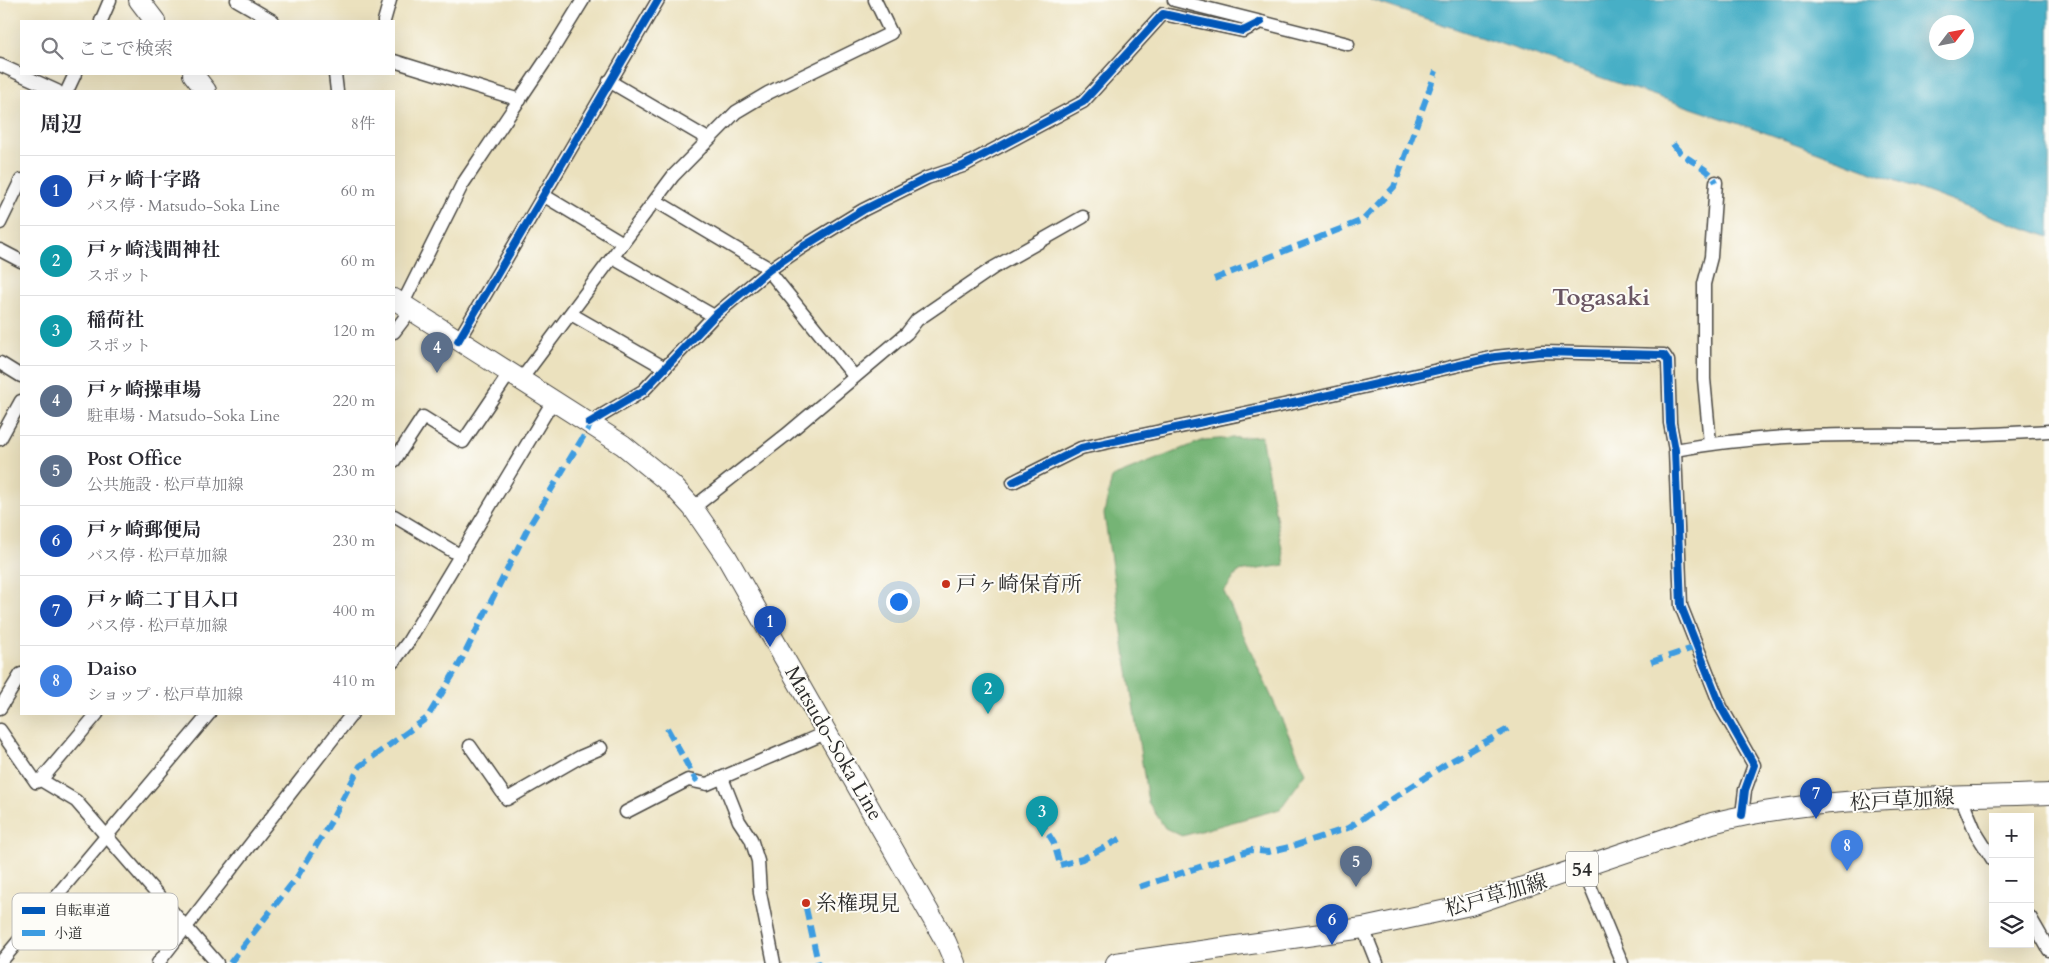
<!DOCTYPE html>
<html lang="ja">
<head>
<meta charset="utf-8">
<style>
	:root { --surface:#fff; --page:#f7f7f7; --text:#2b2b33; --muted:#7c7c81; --line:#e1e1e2; --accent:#b45309 }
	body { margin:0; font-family:Cardo,"Noto Serif JP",serif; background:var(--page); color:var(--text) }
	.controls { position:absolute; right:15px; bottom:15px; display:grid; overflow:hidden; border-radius:0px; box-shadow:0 5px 20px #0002 }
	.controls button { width:45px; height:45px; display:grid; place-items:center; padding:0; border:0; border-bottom:1px solid var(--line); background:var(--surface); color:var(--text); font:25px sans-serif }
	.compass { position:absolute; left:1929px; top:15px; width:45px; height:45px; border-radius:50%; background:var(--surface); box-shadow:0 5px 20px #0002; rotate:58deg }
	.you { position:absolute; left:898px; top:601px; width:18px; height:18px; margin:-12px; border:4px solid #fff; border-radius:50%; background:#1a73e8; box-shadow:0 0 0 8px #1a73e833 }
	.badge { display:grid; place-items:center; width:32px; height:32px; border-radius:50%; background:var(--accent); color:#fff; font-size:16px; font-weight:700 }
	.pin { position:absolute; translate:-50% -41px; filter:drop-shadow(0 1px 2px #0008) }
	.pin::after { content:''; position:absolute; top:26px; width:18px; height:15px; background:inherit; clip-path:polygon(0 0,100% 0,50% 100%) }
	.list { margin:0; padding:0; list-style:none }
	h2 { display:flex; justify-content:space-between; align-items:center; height:65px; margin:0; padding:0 20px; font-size:21px }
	h2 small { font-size:16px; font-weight:400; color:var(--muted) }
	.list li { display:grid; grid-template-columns:32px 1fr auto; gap:15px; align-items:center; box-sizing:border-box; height:70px; padding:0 20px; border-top:1px solid var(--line) }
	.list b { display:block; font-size:19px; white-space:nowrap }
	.list p { margin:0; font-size:16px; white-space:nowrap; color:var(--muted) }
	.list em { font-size:16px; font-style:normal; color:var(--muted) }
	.icon { flex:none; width:28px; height:28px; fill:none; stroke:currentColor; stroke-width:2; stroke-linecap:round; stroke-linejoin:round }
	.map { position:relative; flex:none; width:2049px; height:963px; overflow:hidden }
	.search { position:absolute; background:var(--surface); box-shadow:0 5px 20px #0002; left:20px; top:20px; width:375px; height:55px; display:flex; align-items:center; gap:12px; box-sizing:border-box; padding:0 18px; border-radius:0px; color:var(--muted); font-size:19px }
	.panel { position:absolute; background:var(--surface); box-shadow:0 5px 20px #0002; left:20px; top:90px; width:375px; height:625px; border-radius:0px }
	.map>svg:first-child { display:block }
	.forest { fill:#74b475; stroke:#507050 }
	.water { fill:#47afc6; stroke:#396d78; fill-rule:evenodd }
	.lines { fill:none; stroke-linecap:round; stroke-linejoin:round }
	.street-casing { stroke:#484641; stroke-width:15 }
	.primary-casing { stroke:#484641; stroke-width:22 }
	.street { stroke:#fff; stroke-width:12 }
	.primary { stroke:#fff; stroke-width:20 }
	.quiet { stroke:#3d9ce1; stroke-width:6; stroke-dasharray:12 6; stroke-linecap:butt }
	.cycleway-casing { stroke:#fdfcf7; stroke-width:11 }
	.cycleway { stroke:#0057b8; stroke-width:8 }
	.poi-dot { fill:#c8321e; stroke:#fdfcf7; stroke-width:2 }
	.labels { text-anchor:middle; stroke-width:4; stroke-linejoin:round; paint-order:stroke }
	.shield { fill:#fdfcf7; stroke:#6a6a68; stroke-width:1 }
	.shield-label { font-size:20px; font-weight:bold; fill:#2b2b2b }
	.poi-label { font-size:21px; fill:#2b2b2b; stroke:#fdfcf7; text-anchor:start }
	.street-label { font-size:21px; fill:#2b2b2b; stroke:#fdfcf7 }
	.quarter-label { font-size:24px; font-weight:bold; fill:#6a5663; stroke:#fdfcf7 }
	.key { fill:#fdfcf7; stroke:#bebdba; stroke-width:1 }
	.key-label { font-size:14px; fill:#2b2b2b }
</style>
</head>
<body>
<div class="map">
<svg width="2049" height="963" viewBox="0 0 2049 963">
	<rect width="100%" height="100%" fill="#fdfcf7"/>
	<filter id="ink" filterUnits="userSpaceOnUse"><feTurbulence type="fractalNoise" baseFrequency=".02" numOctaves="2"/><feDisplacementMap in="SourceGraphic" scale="10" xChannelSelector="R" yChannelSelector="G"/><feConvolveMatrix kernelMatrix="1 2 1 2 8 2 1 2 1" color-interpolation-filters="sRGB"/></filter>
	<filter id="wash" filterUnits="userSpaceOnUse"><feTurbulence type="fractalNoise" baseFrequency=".0096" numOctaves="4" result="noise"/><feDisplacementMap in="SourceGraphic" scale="20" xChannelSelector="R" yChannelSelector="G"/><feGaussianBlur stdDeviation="1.12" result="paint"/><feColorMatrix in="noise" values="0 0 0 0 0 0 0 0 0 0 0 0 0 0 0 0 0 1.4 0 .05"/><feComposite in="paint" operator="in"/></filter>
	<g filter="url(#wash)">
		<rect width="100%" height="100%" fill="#ebe1be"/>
		<polygon class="forest" points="1261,436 1285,565 1238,572 1224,592 1306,773 1280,809 1182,836 1165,828 1148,802 1104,514 1112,477 1204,440"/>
		<path class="water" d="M1370,0H2049V237L1769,134ZM1936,22H1966V52H1936Z"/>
	</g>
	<g filter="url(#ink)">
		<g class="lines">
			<defs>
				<g id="street">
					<polyline points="237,0 273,21"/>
					<polyline points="1174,0 1348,44"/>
					<polyline points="101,21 110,0"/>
					<polyline points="384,21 390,0"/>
					<polyline points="394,61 520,100"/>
					<polyline points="0,65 57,91"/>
					<polyline points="335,74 337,91"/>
					<polyline points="609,81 708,139"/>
					<polyline points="67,91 75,74"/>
					<polyline points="543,195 623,243"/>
					<polyline points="656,201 765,266 854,376"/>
					<polyline points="0,223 21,180"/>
					<polyline points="0,250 21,261"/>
					<polyline points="613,258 714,316"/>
					<polyline points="402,305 462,185 548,57 583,0"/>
					<polyline points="571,314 665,368"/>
					<polyline points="394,332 410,311"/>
					<polyline points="458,341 658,0"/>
					<polyline points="0,363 21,376"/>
					<polyline points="520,381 673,176 736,112 768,93 891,33 875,0"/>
					<polyline points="589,423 643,391 714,316 769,270 801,248 863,210 927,178 963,166 1083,102 1163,14 1243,31 1261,22"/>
					<polyline points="0,439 21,401"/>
					<polyline points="1710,443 1704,379 1704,284 1711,257 1716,182"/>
					<path d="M1675,450C1764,433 1856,434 1947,435C1981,435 2015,433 2049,431"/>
					<polyline points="394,461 423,417 463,442 509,374"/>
					<polyline points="1013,482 1081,448 1298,402 1495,357 1541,352 1664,355 1668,361 1670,423 1675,450 1681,606 1721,707 1754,765 1745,790 1742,815"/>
					<polyline points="693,508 786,435 907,333 917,320 993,268 1083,217"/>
					<polyline points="394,516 461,556"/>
					<polyline points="394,661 408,642 553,401"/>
					<polyline points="0,708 21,674"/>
					<polyline points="0,730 36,782 41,780 76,801 217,963"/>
					<polyline points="470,746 507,799 580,757 601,748"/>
					<polyline points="722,778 739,821 751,839 758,861 760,893 774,963"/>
					<polyline points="41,780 97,714"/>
					<polyline points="1961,797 1976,833 1993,860"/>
					<polyline points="626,812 688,780 707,784 828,732"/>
					<polyline points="1583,869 1622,963"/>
					<polyline points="2030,917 2049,950"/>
					<polyline points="1363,928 1377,963"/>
					<polyline points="0,963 209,714"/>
					<polyline points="158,963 352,714"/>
				</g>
				<g id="primary">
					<polyline points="139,0 155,21"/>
					<polyline points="193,74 206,91"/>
					<polyline points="394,299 623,445 672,485 693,508 726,556 946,942 955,963"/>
					<path d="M1116,963L1363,928L1470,905L1712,823C1821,795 1937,798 2049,794"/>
				</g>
			</defs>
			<use href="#street" class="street-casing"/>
			<use href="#primary" class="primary-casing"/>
			<use href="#street" class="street"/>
			<use href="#primary" class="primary"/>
			<g class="quiet">
				<path d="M1673,144C1686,163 1707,164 1716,182"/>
				<polyline points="1214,279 1363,220 1394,187 1436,71"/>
				<polyline points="1651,662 1696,647"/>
				<polyline points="667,728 697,782"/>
				<polyline points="1039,819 1054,843 1059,861"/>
				<polyline points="1060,865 1082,859 1122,838"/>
				<polyline points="1139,887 1251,850 1268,852 1293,846 1348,828 1446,764 1508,729"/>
				<polyline points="806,908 818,963"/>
				<polyline points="230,963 297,877 330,823 360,766 427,718 460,663 528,528 591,424"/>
			</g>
			<defs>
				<g id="cycleway">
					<polyline points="458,341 658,0"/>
					<polyline points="589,423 643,391 714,316 769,270 801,248 863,210 927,178 963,166 1083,102 1163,14 1243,31 1261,22"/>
					<polyline points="1013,482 1081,448 1298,402 1495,357 1541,352 1664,355 1668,361 1670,423 1675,450 1681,606 1721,707 1754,765 1745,790 1742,815"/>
				</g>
			</defs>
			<use href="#cycleway" class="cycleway-casing"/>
			<use href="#cycleway" class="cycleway"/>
		</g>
	</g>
	<g class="poi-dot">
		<circle cx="946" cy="584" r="5"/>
		<circle cx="806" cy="903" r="5"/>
	</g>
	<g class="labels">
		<rect class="shield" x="1566" y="851.5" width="32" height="35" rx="4"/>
		<g class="shield-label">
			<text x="1582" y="876">54</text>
		</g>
		<g class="poi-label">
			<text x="956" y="591">戸ヶ崎保育所</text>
			<text x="816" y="910">糸権現見</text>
		</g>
		<g class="street-label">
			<text transform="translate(834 743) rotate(60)" y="7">Matsudo-Soka Line</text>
			<text transform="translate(1902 800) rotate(-3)" y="7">松戸草加線</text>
			<text transform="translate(1496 895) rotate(-16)" y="7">松戸草加線</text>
		</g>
		<g class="quarter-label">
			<text x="1601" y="305">Togasaki</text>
		</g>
	</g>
	<rect x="12" y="893" width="166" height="57" rx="8" class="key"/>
	<rect x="22" y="907" width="23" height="7" fill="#0057b8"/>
	<rect x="22" y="930" width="23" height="6" fill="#3d9ce1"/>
	<g class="key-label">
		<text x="54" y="915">自転車道</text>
		<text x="54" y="938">小道</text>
	</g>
</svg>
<div class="controls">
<button>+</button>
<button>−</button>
<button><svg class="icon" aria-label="layers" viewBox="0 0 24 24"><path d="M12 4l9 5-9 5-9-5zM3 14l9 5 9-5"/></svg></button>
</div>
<svg class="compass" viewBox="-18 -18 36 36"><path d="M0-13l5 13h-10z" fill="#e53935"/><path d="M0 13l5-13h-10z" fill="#7c7c81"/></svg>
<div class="you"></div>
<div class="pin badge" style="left:770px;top:647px;background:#1a4fb4">1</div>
<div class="pin badge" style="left:988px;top:714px;background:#0f9aa8">2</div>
<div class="pin badge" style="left:1042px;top:837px;background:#0f9aa8">3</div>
<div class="pin badge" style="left:437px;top:373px;background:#5c6f8a">4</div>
<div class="pin badge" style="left:1356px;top:887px;background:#5c6f8a">5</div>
<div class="pin badge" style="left:1332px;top:945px;background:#1a4fb4">6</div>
<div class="pin badge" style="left:1816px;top:819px;background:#1a4fb4">7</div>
<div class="pin badge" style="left:1847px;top:871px;background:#3f7fe0">8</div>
<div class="search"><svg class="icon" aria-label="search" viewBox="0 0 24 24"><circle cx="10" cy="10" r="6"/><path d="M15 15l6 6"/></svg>ここで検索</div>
<section class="panel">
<h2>周辺<small>8件</small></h2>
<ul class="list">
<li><span class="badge" style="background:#1a4fb4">1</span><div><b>戸ヶ崎十字路</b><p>バス停 · Matsudo-Soka Line</p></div><em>60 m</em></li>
<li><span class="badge" style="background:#0f9aa8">2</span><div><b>戸ヶ崎浅間神社</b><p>スポット</p></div><em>60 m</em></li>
<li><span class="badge" style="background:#0f9aa8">3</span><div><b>稲荷社</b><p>スポット</p></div><em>120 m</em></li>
<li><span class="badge" style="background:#5c6f8a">4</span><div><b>戸ヶ崎操車場</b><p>駐車場 · Matsudo-Soka Line</p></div><em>220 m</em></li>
<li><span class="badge" style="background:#5c6f8a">5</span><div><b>Post Office</b><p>公共施設 · 松戸草加線</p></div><em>230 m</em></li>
<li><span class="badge" style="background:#1a4fb4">6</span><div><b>戸ヶ崎郵便局</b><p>バス停 · 松戸草加線</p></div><em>230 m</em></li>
<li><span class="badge" style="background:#1a4fb4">7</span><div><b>戸ヶ崎二丁目入口</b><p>バス停 · 松戸草加線</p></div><em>400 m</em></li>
<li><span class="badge" style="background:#3f7fe0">8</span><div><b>Daiso</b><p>ショップ · 松戸草加線</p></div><em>410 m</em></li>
</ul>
</section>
</div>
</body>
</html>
